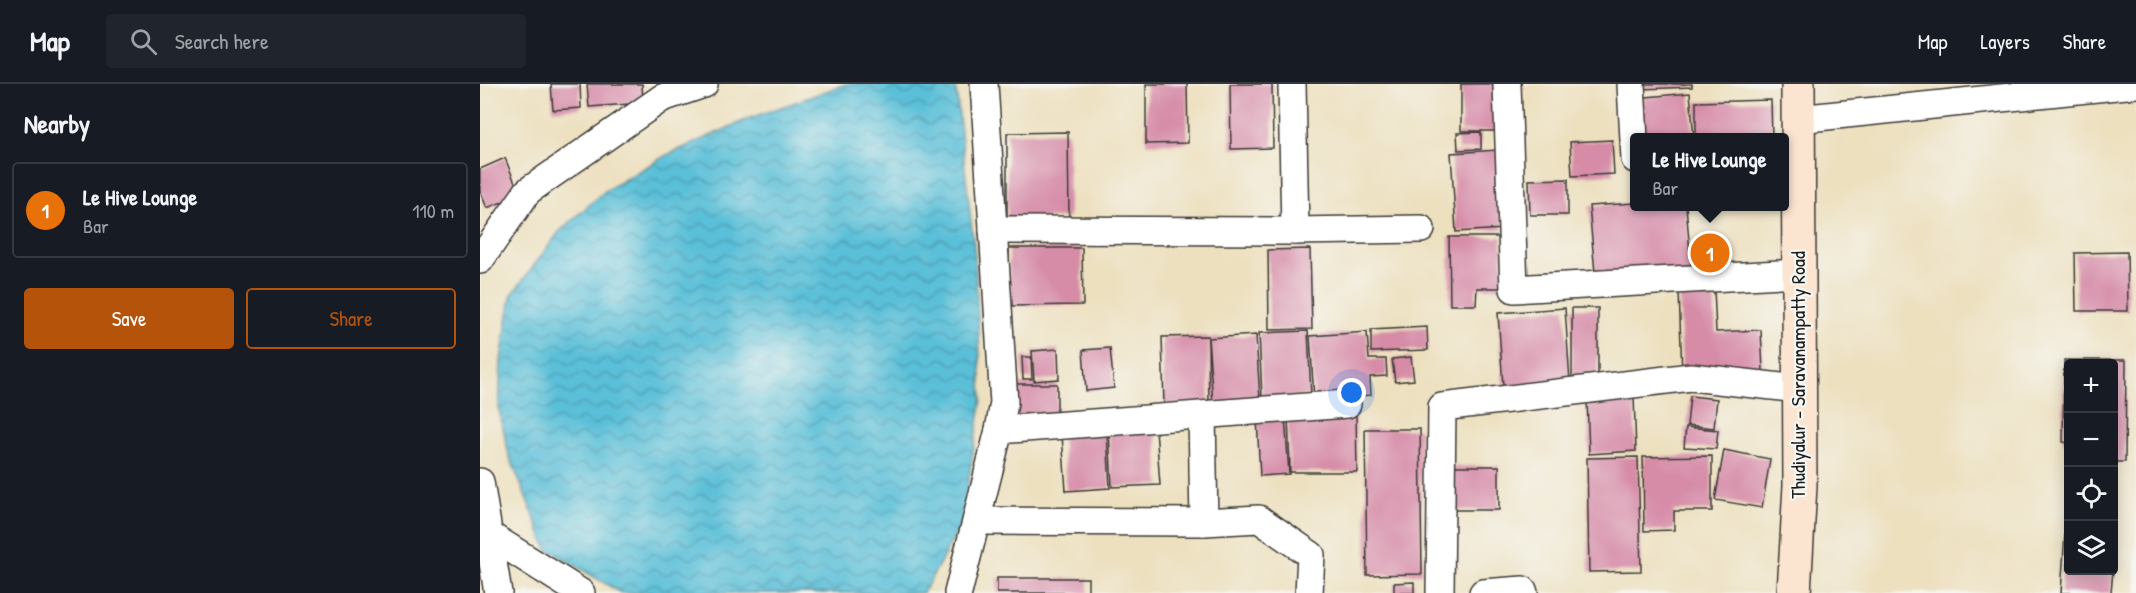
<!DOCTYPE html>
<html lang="en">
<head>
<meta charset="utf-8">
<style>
	:root { --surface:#171b24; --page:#20242c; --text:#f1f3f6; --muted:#9ea1a6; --line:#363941; --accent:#b45309 }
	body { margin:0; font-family:"Patrick Hand",sans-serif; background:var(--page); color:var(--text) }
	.controls { position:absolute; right:18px; bottom:18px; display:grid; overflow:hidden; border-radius:6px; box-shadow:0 3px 15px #0003 }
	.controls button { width:54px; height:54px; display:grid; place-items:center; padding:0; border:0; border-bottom:2px solid var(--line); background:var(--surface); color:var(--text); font:30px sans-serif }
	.you { position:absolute; left:872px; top:309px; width:21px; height:21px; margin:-15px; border:4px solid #fff; border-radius:50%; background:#1a73e8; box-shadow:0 0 0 9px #1a73e833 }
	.badge { display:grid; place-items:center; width:39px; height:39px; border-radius:50%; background:var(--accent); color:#fff; font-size:20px; font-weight:700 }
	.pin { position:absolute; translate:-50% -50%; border:3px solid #fff; box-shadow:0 2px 6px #0006 }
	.popup { position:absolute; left:1150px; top:49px; width:159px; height:78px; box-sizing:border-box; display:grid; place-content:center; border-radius:6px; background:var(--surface); filter:drop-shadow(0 2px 4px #0005); font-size:20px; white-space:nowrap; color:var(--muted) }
	.popup b { font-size:22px; color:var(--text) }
	.popup::after { content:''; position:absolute; left:50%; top:100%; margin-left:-12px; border:12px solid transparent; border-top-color:var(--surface) }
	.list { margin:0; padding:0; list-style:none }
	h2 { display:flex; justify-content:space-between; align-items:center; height:78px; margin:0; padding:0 24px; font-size:26px }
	h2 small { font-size:20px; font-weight:400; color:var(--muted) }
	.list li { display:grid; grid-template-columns:39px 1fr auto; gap:18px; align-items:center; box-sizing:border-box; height:96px; margin:0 12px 12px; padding:0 12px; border:2px solid var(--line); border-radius:6px }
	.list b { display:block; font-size:22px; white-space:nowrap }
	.list p { margin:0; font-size:20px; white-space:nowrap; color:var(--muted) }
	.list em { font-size:20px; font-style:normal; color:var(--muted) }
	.actions { display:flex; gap:12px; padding:18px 24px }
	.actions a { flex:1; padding:14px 0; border:2px solid var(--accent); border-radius:6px; text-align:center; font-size:21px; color:var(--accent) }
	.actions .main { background:var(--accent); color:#fff }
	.icon { flex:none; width:33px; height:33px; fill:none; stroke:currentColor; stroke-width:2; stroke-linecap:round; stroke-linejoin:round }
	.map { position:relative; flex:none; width:1656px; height:509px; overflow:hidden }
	header { display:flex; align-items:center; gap:36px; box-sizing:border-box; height:84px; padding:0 30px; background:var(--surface); border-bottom:2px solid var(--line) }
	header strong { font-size:28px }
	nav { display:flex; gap:33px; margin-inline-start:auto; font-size:21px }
	.search { width:420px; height:54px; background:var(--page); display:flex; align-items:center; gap:15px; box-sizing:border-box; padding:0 21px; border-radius:6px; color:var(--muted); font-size:22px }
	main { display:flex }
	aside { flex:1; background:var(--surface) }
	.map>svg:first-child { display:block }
	.water { fill:url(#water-waves); stroke:#3b6e7a; stroke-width:1.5 }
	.building { fill:#d68ba7 }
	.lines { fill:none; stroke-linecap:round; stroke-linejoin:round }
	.street-casing { stroke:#3b3934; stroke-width:30 }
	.secondary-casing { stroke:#3b3934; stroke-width:36 }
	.street { stroke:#fff; stroke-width:27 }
	.secondary { stroke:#fce5d0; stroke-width:33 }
	.labels { text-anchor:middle; stroke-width:4.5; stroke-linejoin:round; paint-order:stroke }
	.street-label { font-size:20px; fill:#1c1c1c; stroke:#f6f6f2 }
</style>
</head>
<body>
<header>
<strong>Map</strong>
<div class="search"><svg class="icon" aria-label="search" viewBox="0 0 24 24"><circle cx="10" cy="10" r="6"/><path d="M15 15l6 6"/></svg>Search here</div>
<nav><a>Map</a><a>Layers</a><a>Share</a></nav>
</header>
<main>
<aside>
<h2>Nearby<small></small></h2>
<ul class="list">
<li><span class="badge" style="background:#e8710a">1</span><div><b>Le Hive Lounge</b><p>Bar</p></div><em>110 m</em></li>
</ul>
<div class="actions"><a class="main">Save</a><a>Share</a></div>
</aside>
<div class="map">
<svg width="1656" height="509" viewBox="0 0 1656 509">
	<defs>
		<pattern id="water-waves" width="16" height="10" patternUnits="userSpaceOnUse" patternTransform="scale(1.5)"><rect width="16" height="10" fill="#5abfd8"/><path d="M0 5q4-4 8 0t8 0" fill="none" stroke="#4a9aae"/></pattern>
	</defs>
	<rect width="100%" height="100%" fill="#f6f6f2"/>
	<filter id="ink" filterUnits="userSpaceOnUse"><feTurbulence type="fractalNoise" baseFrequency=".0167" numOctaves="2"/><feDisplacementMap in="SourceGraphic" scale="12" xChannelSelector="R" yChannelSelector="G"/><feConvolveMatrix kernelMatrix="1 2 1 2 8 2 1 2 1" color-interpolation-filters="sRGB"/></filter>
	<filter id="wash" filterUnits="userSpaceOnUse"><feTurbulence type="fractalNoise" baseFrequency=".008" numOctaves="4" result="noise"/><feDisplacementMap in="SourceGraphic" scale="24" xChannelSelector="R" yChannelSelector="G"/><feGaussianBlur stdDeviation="1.35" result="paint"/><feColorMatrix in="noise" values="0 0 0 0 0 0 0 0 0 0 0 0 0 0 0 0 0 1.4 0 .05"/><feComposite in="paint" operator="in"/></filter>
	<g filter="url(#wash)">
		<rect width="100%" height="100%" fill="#ede0bf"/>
		<polygon class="water" points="366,0 472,0 476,5 495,172 502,315 481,441 443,509 141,509 67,465 29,371 19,326 21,276 31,212 79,148 126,106 185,72 270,34"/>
		<g id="blocks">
			<g class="building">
				<polygon points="71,0 100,0 101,24 73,26"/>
				<polygon points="107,0 162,0 163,19 109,23"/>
				<polygon points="666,0 707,0 708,59 666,60"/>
				<polygon points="750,0 792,0 793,64 751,65"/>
				<polygon points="981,0 1021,0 1022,47 981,47"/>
				<polygon points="1162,0 1212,0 1212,3 1162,5"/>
				<polygon points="1210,9 1214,54 1158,54 1155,14"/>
				<polygon points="1291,16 1292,54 1216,54 1216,18"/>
				<polygon points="588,48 589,134 527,135 527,49"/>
				<polygon points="1001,48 1001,65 978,66 977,49"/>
				<polygon points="1132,56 1134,90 1092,92 1090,58"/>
				<polygon points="1019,66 1023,145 976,148 971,69"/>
				<polygon points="25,74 40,111 7,124 0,107 0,85"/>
				<polygon points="1088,95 1088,131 1050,131 1049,96"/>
				<polygon points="1155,119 1155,122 1206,122 1212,192 1116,200 1109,122"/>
				<polygon points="969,153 1022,153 1023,204 997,204 996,221 970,221"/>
				<polygon points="529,164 602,164 603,221 529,222"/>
				<polygon points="830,165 832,245 789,246 788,166"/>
				<polygon points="1647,168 1648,227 1596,227 1595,169"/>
				<polygon points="1234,205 1236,248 1281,246 1283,287 1202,291 1199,207"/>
				<polygon points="1085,224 1090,298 1023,302 1018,229"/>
				<polygon points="1092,224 1118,224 1118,294 1092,293"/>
				<polygon points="947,243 948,266 891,268 891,246"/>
				<polygon points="828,247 831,312 782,314 779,249"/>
				<polygon points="887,248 889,275 906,275 907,292 890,293 891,311 834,315 830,252"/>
				<polygon points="776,251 780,316 733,319 728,254"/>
				<polygon points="728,252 729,319 684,320 682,253"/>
				<polygon points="630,264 634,304 606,307 603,266"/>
				<polygon points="578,265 579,295 554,297 552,267"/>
				<polygon points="542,273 551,273 552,295 543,295"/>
				<polygon points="931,273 934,296 915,298 912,275"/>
				<polygon points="1584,276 1646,276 1645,378 1634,378 1634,280 1588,280 1588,359 1583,358"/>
				<polygon points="531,300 577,300 577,334 532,335"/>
				<polygon points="1210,312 1237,315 1234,344 1207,341"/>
				<polygon points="1154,313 1156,367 1109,370 1107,315"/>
				<polygon points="876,331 877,388 810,388 808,332"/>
				<polygon points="805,332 809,390 780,392 777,334"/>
				<polygon points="1206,343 1238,346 1236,365 1204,363"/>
				<polygon points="676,345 680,401 632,403 629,348"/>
				<polygon points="885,345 940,345 942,490 887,491"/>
				<polygon points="627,348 630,404 586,407 582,351"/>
				<polygon points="1244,366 1290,375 1282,424 1235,416"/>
				<polygon points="1232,372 1232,427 1194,427 1194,446 1164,447 1163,373"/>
				<polygon points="1158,373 1161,487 1109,488 1107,374"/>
				<rect x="968" y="382" width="51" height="44"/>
				<polygon points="1586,434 1588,434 1588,486 1633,486 1631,509 1581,509"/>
				<rect x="517" y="494" width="91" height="15"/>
				<polygon points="934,498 934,509 914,509 914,499"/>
			</g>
		</g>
	</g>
	<g filter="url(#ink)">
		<use href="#blocks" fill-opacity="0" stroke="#3b3934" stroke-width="1.5"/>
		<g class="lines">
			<defs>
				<g id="street">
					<polyline points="1027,0 1034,205 1318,189"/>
					<polyline points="1151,0 1155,75"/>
					<polyline points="1318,35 1656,0"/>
					<polyline points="513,146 815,147 812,0"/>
					<polyline points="815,147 941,145"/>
					<polyline points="0,176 48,107 182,14 224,0"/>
					<polyline points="722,331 724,438"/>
					<polyline points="519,346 867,320"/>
					<polyline points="0,398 18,509"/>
					<polyline points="497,437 724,438 779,435 831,471 829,509"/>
					<polyline points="9,451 101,509"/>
					<polyline points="478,509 519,346 524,319 504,0"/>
					<polyline points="960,509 962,323 1211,293 1319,305"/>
					<polyline points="1003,509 1043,506 1044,509"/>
				</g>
				<polyline id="secondary" points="1314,509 1320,401 1318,0"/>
			</defs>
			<use href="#street" class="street-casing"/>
			<use href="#secondary" class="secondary-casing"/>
			<use href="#street" class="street"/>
			<use href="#secondary" class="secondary"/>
		</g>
	</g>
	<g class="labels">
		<g class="street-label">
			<text transform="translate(1318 291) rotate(-90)" y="7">Thudiyalur - Saravanampatty Road</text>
		</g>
	</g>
</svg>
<div class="controls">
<button>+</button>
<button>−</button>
<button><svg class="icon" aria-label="locate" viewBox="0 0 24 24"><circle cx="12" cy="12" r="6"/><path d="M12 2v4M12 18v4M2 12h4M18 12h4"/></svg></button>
<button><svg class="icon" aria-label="layers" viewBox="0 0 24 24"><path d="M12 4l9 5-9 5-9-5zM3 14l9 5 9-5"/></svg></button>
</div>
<div class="you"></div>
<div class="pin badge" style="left:1230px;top:169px;background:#e8710a">1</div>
<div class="popup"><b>Le Hive Lounge</b>Bar</div>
</div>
</main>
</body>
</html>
